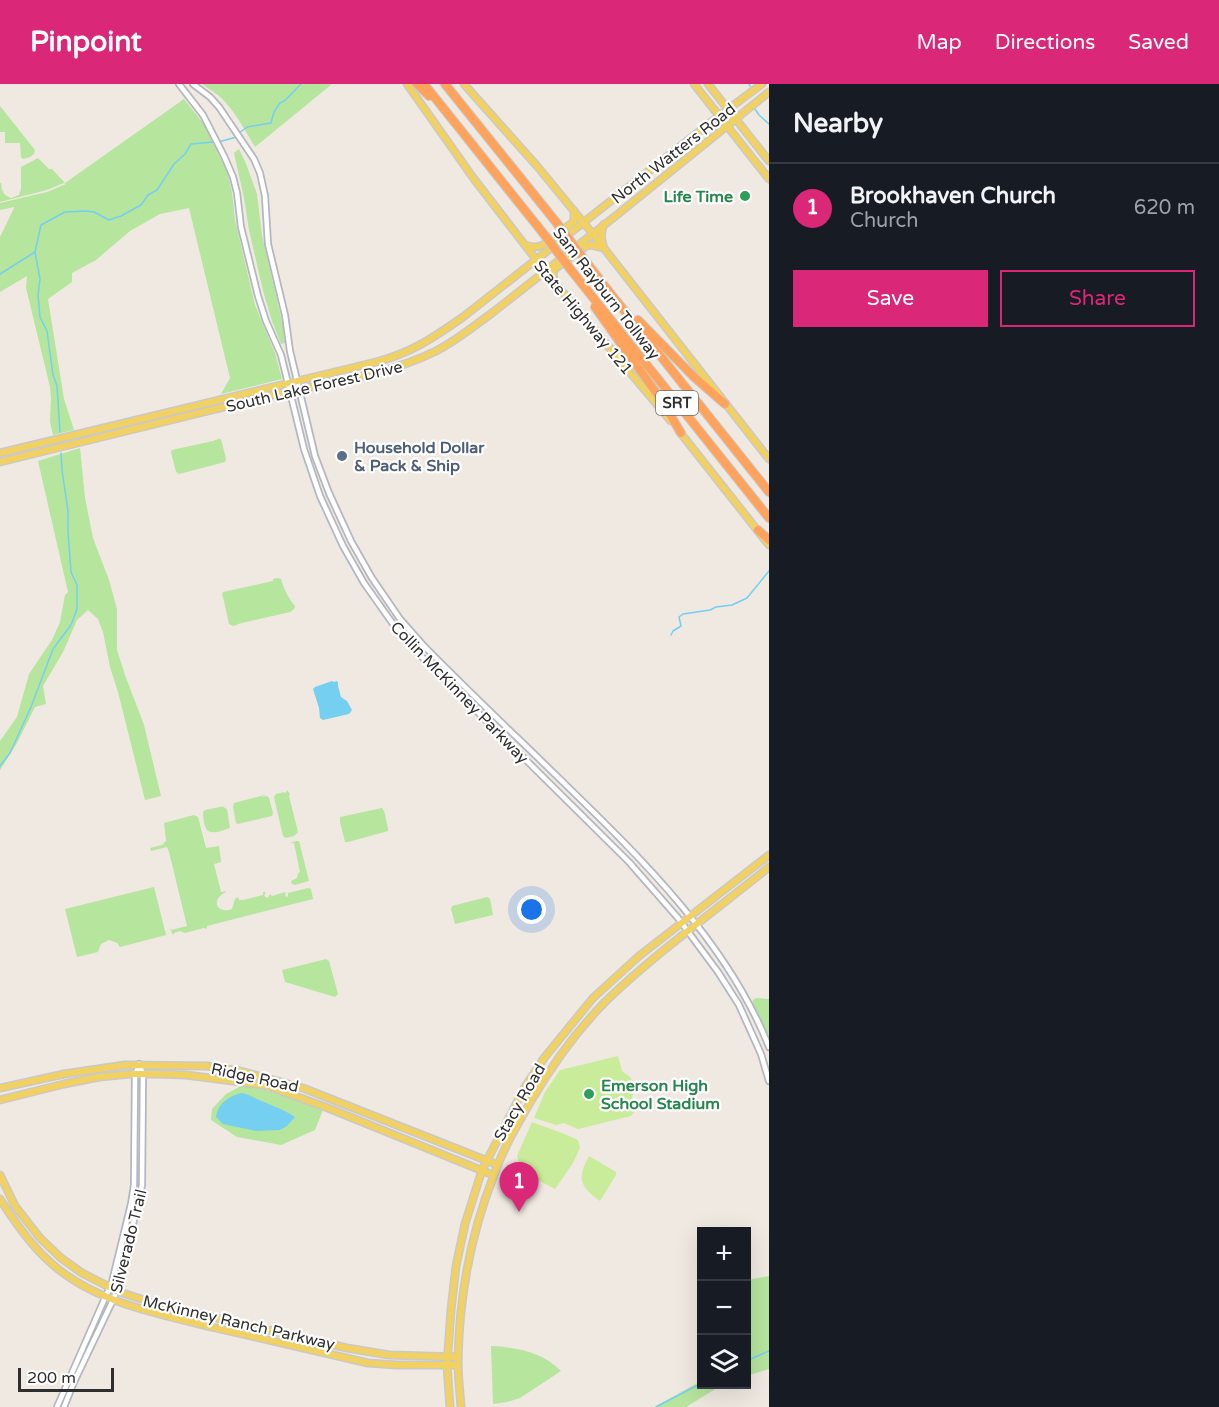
<!DOCTYPE html>
<html lang="en">
<head>
<meta charset="utf-8">
<style>
	:root { --surface:#171b24; --page:#242831; --text:#f1f3f6; --muted:#9ea1a6; --line:#363941; --accent:#db2777 }
	body { margin:0; font-family:"Varela Round",sans-serif; background:var(--page); color:var(--text) }
	.controls { position:absolute; right:18px; bottom:18px; display:grid; overflow:hidden; border-radius:0px; box-shadow:0 6px 24px #0002 }
	.controls button { width:54px; height:54px; display:grid; place-items:center; padding:0; border:0; border-bottom:2px solid var(--line); background:var(--surface); color:var(--text); font:30px sans-serif }
	.scale { position:absolute; left:18px; bottom:15px; width:96px; box-sizing:border-box; padding-left:6px; border:3px solid #2e2e2e; border-top:0; font-size:16px; line-height:21px; white-space:nowrap; color:#2e2e2e; -webkit-text-stroke:4px #fff; paint-order:stroke }
	.you { position:absolute; left:532px; top:826px; width:21px; height:21px; margin:-15px; border:4px solid #fff; border-radius:50%; background:#1a73e8; box-shadow:0 0 0 9px #1a73e833 }
	.badge { display:grid; place-items:center; width:39px; height:39px; border-radius:50%; background:var(--accent); color:#fff; font-size:20px; font-weight:700 }
	.pin { position:absolute; translate:-50% -50px; filter:drop-shadow(0 2px 3px #0008) }
	.pin::after { content:''; position:absolute; top:32px; width:21px; height:18px; background:inherit; clip-path:polygon(0 0,100% 0,50% 100%) }
	.list { margin:0; padding:0; list-style:none }
	h2 { display:flex; justify-content:space-between; align-items:center; height:78px; margin:0; padding:0 24px; font-size:26px }
	h2 small { font-size:20px; font-weight:400; color:var(--muted) }
	.list li { display:grid; grid-template-columns:39px 1fr auto; gap:18px; align-items:center; box-sizing:border-box; height:90px; padding:0 24px; border-top:2px solid var(--line) }
	.list b { display:block; font-size:22px; white-space:nowrap }
	.list p { margin:0; font-size:20px; white-space:nowrap; color:var(--muted) }
	.list em { font-size:20px; font-style:normal; color:var(--muted) }
	.actions { display:flex; gap:12px; padding:18px 24px }
	.actions a { flex:1; padding:14px 0; border:2px solid var(--accent); border-radius:0px; text-align:center; font-size:21px; color:var(--accent) }
	.actions .main { background:var(--accent); color:#fff }
	.icon { flex:none; width:33px; height:33px; fill:none; stroke:currentColor; stroke-width:2; stroke-linecap:round; stroke-linejoin:round }
	.map { position:relative; flex:none; width:769px; height:1323px; overflow:hidden }
	header { display:flex; align-items:center; gap:36px; box-sizing:border-box; height:84px; padding:0 30px; background:var(--accent); color:#fff }
	header strong { font-size:28px }
	nav { display:flex; gap:33px; margin-inline-start:auto; font-size:21px }
	main { display:flex }
	aside { flex:1; background:var(--surface) }
	.map>svg:first-child { display:block }
	.green { fill:#b6e59e }
	.pitch { fill:#c9ec9a }
	.water { fill:#75cff0 }
	.lines { fill:none; stroke-linecap:round; stroke-linejoin:round }
	.stream { stroke:#75cff0; stroke-width:1.5 }
	.minor-casing { stroke:#b4b7c1; stroke-width:8 }
	.major-casing { stroke:#c9c9c9; stroke-width:9 }
	.highway-casing { stroke:#c9c9c9; stroke-width:10 }
	.minor { stroke:#fff; stroke-width:4.5 }
	.major { stroke:#f2d163; stroke-width:6 }
	.highway { stroke:#ffa35c; stroke-width:8 }
	.highway-bridge-casing { stroke:#c9c9c9; stroke-width:10; stroke-linecap:butt }
	.highway-bridge { stroke:#ffa35c; stroke-width:8 }
	.leisure-dot { fill:#2e9e5b; stroke:#fff; stroke-width:2 }
	.service-dot { fill:#5c6f8a; stroke:#fff; stroke-width:2 }
	.labels { text-anchor:middle; stroke-width:4.5; stroke-linejoin:round; paint-order:stroke }
	.shield { fill:#fff; stroke:#6d6d6d; stroke-width:1.5 }
	.shield-label { font-size:15px; font-weight:bold; fill:#2e2e2e }
	.street-label { font-size:16px; fill:#2e2e2e; stroke:#fff }
	.leisure-label { font-size:16px; font-weight:bold; fill:#27864d; stroke:#fff; text-anchor:end }
	.service-label { font-size:16px; font-weight:bold; fill:#4e5e75; stroke:#fff; text-anchor:start }
</style>
</head>
<body>
<header>
<strong>Pinpoint</strong>
<nav><a>Map</a><a>Directions</a><a>Saved</a></nav>
</header>
<main>
<div class="map">
<svg width="769" height="1323" viewBox="0 0 769 1323">
	<rect width="100%" height="100%" fill="#efe9e1"/>
	<g class="green">
		<path d="M202,0H332L255,63C244,45 234,25 218,11C213,7 207,4 202,0Z"/>
		<polygon points="184,15 204,40 228,90 232,108 235,136 255,221 275,269 282,295 221,310 230,294 189,124 160,130 130,147 96,176 72,189 72,198 48,215 64,315 74,346 53,351 50,338 51,314 50,303 26,204 27,192 0,208 0,153 14,124 14,123 0,126 0,119 47,108 66,100 64,99 47,106 0,118 0,99 1,99 2,106 5,111 11,114 19,111 21,105 21,83 38,74 49,85 52,85 65,99"/>
		<polygon points="0,22 35,66 34,70 30,73 23,75 21,73 20,59 5,59 5,48 0,48"/>
		<polygon points="239,65 245,77 257,110 262,151 283,242 285,259 281,260 272,237 263,207 249,146 244,114 234,69"/>
		<polygon points="218,355 221,355 226,375 225,378 179,390 176,388 171,368 172,366 213,357"/>
		<polygon points="80,364 85,414 93,454 109,496 117,525 117,566 125,591 144,641 161,712 145,716 118,608 110,583 103,548 98,535 88,526 77,536 63,568 43,602 46,620 35,623 17,659 0,686 0,657 17,633 29,590 52,556 60,538 65,511 68,508 38,377"/>
		<path d="M278,494L281,495C284,505 288,514 295,522L294,525L290,528L238,540L237,541L233,542L229,540L224,517L222,510L223,508L273,497V495Z"/>
		<polygon points="287,706 290,710 289,712 298,748 298,750 296,746 297,749 294,752 286,754 283,752 274,713 276,710 284,708 286,709"/>
		<polygon points="265,711 266,711 261,713 267,712 269,714 273,729 272,732 238,740 236,739 233,723 234,719"/>
		<path d="M225,722L223,723L227,725L230,744C210,751 204,752 203,728L205,726Z"/>
		<polygon points="382,724 384,727 388,744 388,747 348,758 345,758 340,738 340,733"/>
		<path d="M194,731L198,733L206,764L219,762L221,778L214,780L221,808L227,807C224,809 221,811 219,813C212,823 223,829 232,825L235,815L238,813L239,816H243L263,811V808H266L264,812L268,814L270,810L272,812L286,808L285,810L286,813L288,812V809L308,804L311,805L313,815L207,842V845L204,844L185,849L180,847L174,849L173,851L169,843L171,846L187,842L169,768L167,763L151,767L150,764L162,761L166,757L164,739Z"/>
		<polygon points="296,757 299,757 309,797 295,801 292,800 291,797 297,794 298,789 300,788 294,759 290,759"/>
		<polygon points="154,803 166,851 120,863 117,859 109,856 101,860 98,868 77,873 65,825"/>
		<polygon points="487,813 490,815 493,831 455,840 451,825 452,822"/>
		<polygon points="326,875 329,877 338,910 335,913 285,898 282,886"/>
		<polygon points="756,914 769,915 769,958 752,921 753,916"/>
		<polygon points="245,1000 293,1014 323,1026 315,1046 281,1061 237,1053 211,1036 212,1025 226,1010"/>
		<polygon points="769,1192 769,1285 747,1292 747,1196"/>
		<path d="M491,1262C516,1263 543,1268 561,1287L520,1314L507,1318L493,1320Z"/>
		<polygon points="701,1297 702,1300 726,1301 717,1304 686,1323 654,1323"/>
	</g>
	<g class="pitch">
		<polygon points="618,972 622,987 630,993 633,998 634,1007 631,1016 634,1028 631,1032 578,1045 564,1039 556,1041 534,1034 545,1008 560,986"/>
		<polygon points="532,1038 562,1049 578,1056 580,1064 573,1079 555,1105 522,1088 517,1072"/>
		<path d="M589,1072L616,1088V1091L600,1117C579,1102 577,1094 589,1072Z"/>
	</g>
	<g class="water">
		<polygon points="332,597 334,598 337,597 338,599 338,602 341,613 347,617 352,626 349,630 323,636 320,634 319,624 313,605 315,603"/>
		<path d="M242,1009C251,1011 256,1015 264,1018C275,1023 285,1026 295,1033L287,1042L280,1046L256,1047L223,1040L216,1033C218,1019 229,1012 242,1009Z"/>
	</g>
	<g class="lines">
		<g class="stream">
			<polyline points="749,0 750,2"/>
			<polyline points="755,25 759,31 769,40"/>
			<path d="M239,49L247,43L271,39L274,28L280,19C288,16 294,6 301,0"/>
			<polyline points="218,58 237,53"/>
			<polyline points="0,190 35,168"/>
			<polyline points="60,348 57,302 53,291 47,247 40,233 38,211 40,195 35,168 41,141 65,128 86,127 94,128 109,136 121,132 141,121 148,111 157,106 174,80 185,70 191,60 214,58"/>
			<polyline points="671,551 673,547 681,542 679,533 683,530 710,526 716,523 732,521 747,514 769,487"/>
			<polyline points="0,682 10,669 31,623 53,565 71,541 77,525 77,501 71,488 68,448 68,427 62,386 61,369"/>
			<polyline points="746,1277 769,1267"/>
			<polyline points="656,1323 702,1299"/>
		</g>
		<defs>
			<g id="minor">
				<polyline points="179,0 203,31 224,72 233,93 237,109 241,143 258,212 266,237 281,271 304,365 320,412 343,462 364,499 393,540 417,568 629,778 678,834 718,888 739,921 761,970 769,997"/>
				<path d="M193,0L210,13L219,23L254,75L260,89L265,112L268,160L285,231L290,267L315,372L329,409L351,457L372,494L400,535L423,561C470,609 519,655 567,702C644,777 729,861 769,963"/>
				<polyline points="57,1323 112,1198 131,1120 134,1101 135,993 139,980"/>
				<polyline points="64,1323 74,1298 113,1216 119,1200 142,1101 143,990 139,980"/>
			</g>
			<g id="major">
				<polyline points="407,0 474,95 545,187 671,337"/>
				<polyline points="464,0 537,82 592,149 769,375"/>
				<polyline points="694,0 769,95"/>
				<polyline points="708,0 769,77"/>
				<path d="M525,161C532,163 536,164 543,161L572,139L574,137V127"/>
				<path d="M603,161C600,154 601,148 604,140"/>
				<polyline points="554,197 553,188 556,184 586,162 591,161 604,164"/>
				<polyline points="679,347 769,461"/>
				<path d="M0,369L376,278C411,269 433,254 463,233L719,32L762,0"/>
				<path d="M0,378C88,356 177,335 265,313C321,299 384,293 436,267C456,257 474,242 492,229L618,130L769,8"/>
				<polyline points="0,1004 64,990 125,981 207,982 240,987 303,1004 498,1081"/>
				<polyline points="0,1016 64,1000 99,993 130,990 158,990 186,991 233,997 268,1002 328,1024 493,1091"/>
				<polyline points="0,1091 15,1122 40,1154 61,1174 82,1189 117,1207 156,1220 347,1264 389,1271 458,1273"/>
				<path d="M0,1115C14,1137 31,1162 51,1179C95,1219 160,1230 216,1244C267,1256 318,1267 368,1279L397,1281H458"/>
				<polyline points="450,1323 447,1281 451,1226 456,1182 465,1140 482,1086 525,1003 544,974 593,914 639,872 769,771"/>
				<path d="M461,1323C460,1308 458,1293 458,1278C459,1215 471,1149 494,1091C503,1065 517,1041 531,1017C552,981 577,946 607,916C657,868 715,827 769,783"/>
			</g>
			<g id="highway">
				<polyline points="417,0 429,12"/>
				<polyline points="424,0 543,149"/>
				<polyline points="445,0 556,138"/>
				<polyline points="584,175 603,200 769,408"/>
				<polyline points="571,186 769,434"/>
				<polyline points="595,223 662,317 681,349"/>
				<polyline points="638,236 693,292 725,320"/>
				<polyline points="758,446 769,456"/>
			</g>
		</defs>
		<use href="#minor" class="minor-casing"/>
		<use href="#major" class="major-casing"/>
		<use href="#highway" class="highway-casing"/>
		<use href="#minor" class="minor"/>
		<use href="#major" class="major"/>
		<use href="#highway" class="highway"/>
		<defs>
			<g id="highway-bridge">
				<polyline points="556,138 584,175"/>
				<polyline points="543,149 571,186"/>
			</g>
		</defs>
		<use href="#highway-bridge" class="highway-bridge-casing"/>
		<use href="#highway-bridge" class="highway-bridge"/>
	</g>
	<g class="leisure-dot">
		<circle cx="745" cy="112" r="6"/>
		<circle cx="589" cy="1010" r="6"/>
	</g>
	<circle class="service-dot" cx="342" cy="372" r="6"/>
	<g class="labels">
		<rect class="shield" x="656" y="307" width="42" height="24" rx="4.5"/>
		<g class="shield-label">
			<text x="677" y="324">SRT</text>
		</g>
		<g class="street-label">
			<text transform="translate(673 69) rotate(-38)" y="6">North Watters Road</text>
			<text transform="translate(607 209) rotate(52)" y="6">Sam Rayburn Tollway</text>
			<text transform="translate(584 233) rotate(50)" y="6">State Highway 121</text>
			<text transform="translate(314 302) rotate(-13)" y="6">South Lake Forest Drive</text>
			<text transform="translate(460 608) rotate(46)" y="6">Collin McKinney Parkway</text>
			<text transform="translate(255 993) rotate(12)" y="6">Ridge Road</text>
			<text transform="translate(519 1018) rotate(-60)" y="6">Stacy Road</text>
			<text transform="translate(128 1157) rotate(-76)" y="6">Silverado Trail</text>
			<text transform="translate(239 1238) rotate(13)" y="6">McKinney Ranch Parkway</text>
		</g>
		<g class="leisure-label">
			<text x="733" y="118">Life Time</text>
			<text x="601" y="1007" text-anchor="start">Emerson High<tspan x="601" dy="18">School Stadium</tspan></text>
		</g>
		<g class="service-label">
			<text x="354" y="369">Household Dollar<tspan x="354" dy="18">&amp; Pack &amp; Ship</tspan></text>
		</g>
	</g>
</svg>
<div class="controls">
<button>+</button>
<button>−</button>
<button><svg class="icon" aria-label="layers" viewBox="0 0 24 24"><path d="M12 4l9 5-9 5-9-5zM3 14l9 5 9-5"/></svg></button>
</div>
<div class="scale">200 m</div>
<div class="you"></div>
<div class="pin badge" style="left:519px;top:1128px">1</div>
</div>
<aside>
<h2>Nearby<small></small></h2>
<ul class="list">
<li><span class="badge">1</span><div><b>Brookhaven Church</b><p>Church</p></div><em>620 m</em></li>
</ul>
<div class="actions"><a class="main">Save</a><a>Share</a></div>
</aside>
</main>
</body>
</html>
